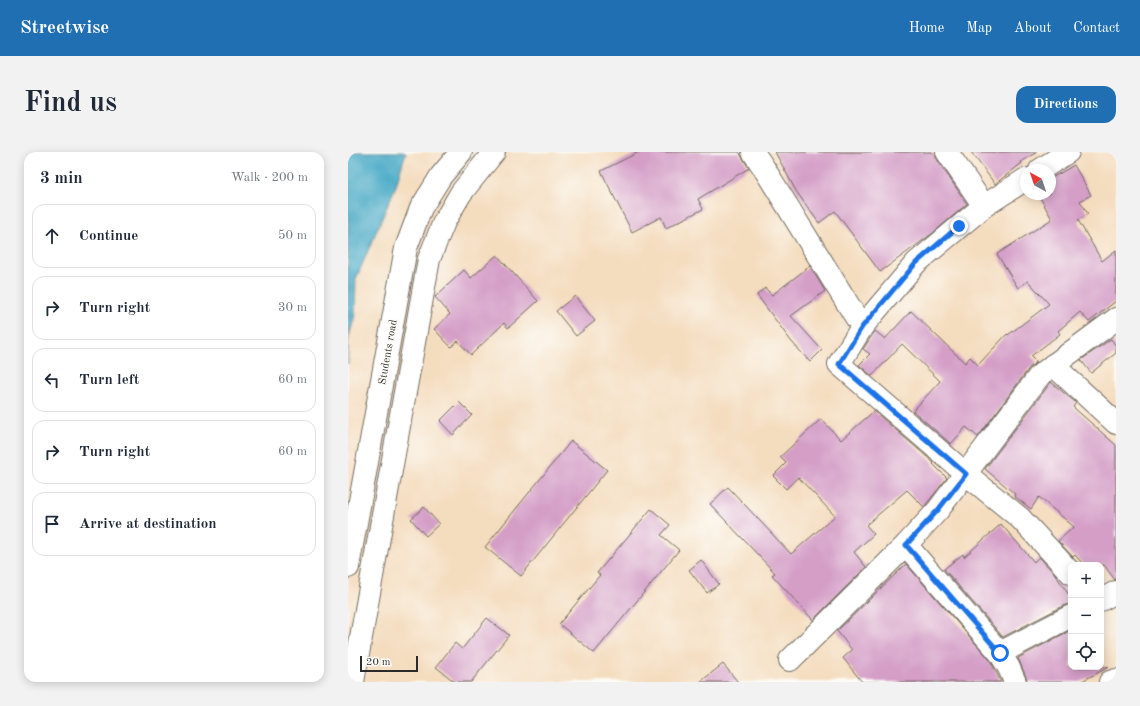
<!DOCTYPE html>
<html lang="en">
<head>
<meta charset="utf-8">
<style>
	:root { --surface:#fff; --page:#f2f2f3; --text:#1f2937; --muted:#747a83; --line:#e0e1e3; --accent:#1f6fb2 }
	body { margin:0; font-family:"Old Standard TT",serif; background:var(--page); color:var(--text) }
	.controls { position:absolute; right:12px; bottom:12px; display:grid; overflow:hidden; border-radius:8px; box-shadow:0 2px 10px #0003 }
	.controls button { width:36px; height:36px; display:grid; place-items:center; padding:0; border:0; border-bottom:1px solid var(--line); background:var(--surface); color:var(--text); font:20px sans-serif }
	.compass { position:absolute; left:672px; top:12px; width:36px; height:36px; border-radius:50%; background:var(--surface); box-shadow:0 2px 10px #0003; rotate:320deg }
	.scale { position:absolute; left:12px; bottom:10px; width:58px; box-sizing:border-box; padding-left:4px; border:2px solid #2b2b2b; border-top:0; font-size:11px; line-height:14px; white-space:nowrap; color:#2b2b2b; -webkit-text-stroke:3px #fdfcf7; paint-order:stroke }
	.stop { position:absolute; width:12px; height:12px; margin:-9px; border:3px solid #1a73e8; border-radius:50%; background:#fff }
	.stop.end { background:#1a73e8; border-color:#fff; box-shadow:0 1px 4px #0008 }
	.list { margin:0; padding:0; list-style:none }
	h2 { display:flex; justify-content:space-between; align-items:center; height:52px; margin:0; padding:0 16px; font-size:17px }
	h2 small { font-size:13px; font-weight:400; color:var(--muted) }
	.list li { display:grid; grid-template-columns:26px 1fr auto; gap:12px; align-items:center; box-sizing:border-box; height:64px; margin:0 8px 8px; padding:0 8px; border:1px solid var(--line); border-radius:12px }
	.list b { display:block; font-size:15px; white-space:nowrap }
	.list em { font-size:13px; font-style:normal; color:var(--muted) }
	.icon { flex:none; width:22px; height:22px; fill:none; stroke:currentColor; stroke-width:2; stroke-linecap:round; stroke-linejoin:round }
	.map { position:relative; flex:none; width:768px; height:530px; overflow:hidden; border-radius:12px }
	header { display:flex; align-items:center; gap:24px; box-sizing:border-box; height:56px; padding:0 20px; background:var(--accent); color:#fff }
	header strong { font-size:19px }
	nav { display:flex; gap:22px; margin-inline-start:auto; font-size:14px }
	.intro { display:flex; align-items:center; justify-content:space-between; box-sizing:border-box; height:96px; padding:0 24px }
	h1 { margin:0; font-size:28px }
	.button { padding:10px 18px; border-radius:12px; background:var(--accent); color:#fff; font-size:14px; font-weight:700 }
	main { display:flex; gap:24px; padding:0 24px }
	aside { flex:1; background:var(--surface); border-radius:12px; box-shadow:0 2px 10px #0003 }
	.map>svg:first-child { display:block }
	.water { fill:#47a9c6; stroke:#396a78 }
	.building { fill:#d49ec7 }
	.lines { fill:none; stroke-linecap:round; stroke-linejoin:round }
	.street-casing { stroke:#71695e; stroke-width:24 }
	.primary-casing { stroke:#71695e; stroke-width:24 }
	.street { stroke:#fff; stroke-width:22 }
	.primary { stroke:#fff; stroke-width:22 }
	.route { stroke:#1a73e8; stroke-width:5 }
	.labels { text-anchor:middle; stroke-width:3; stroke-linejoin:round; paint-order:stroke }
	.street-label { font-size:11px; fill:#2b2b2b; stroke:#fdfcf7 }
</style>
</head>
<body>
<header>
<strong>Streetwise</strong>
<nav><a>Home</a><a>Map</a><a>About</a><a>Contact</a></nav>
</header>
<div class="intro"><h1>Find us</h1><a class="button">Directions</a></div>
<main>
<aside>
<h2>3 min<small>Walk · 200 m</small></h2>
<ul class="list">
<li><svg class="icon" aria-label="ahead" viewBox="0 0 24 24"><path d="M12 20V5M6 11l6-6 6 6"/></svg><div><b>Continue</b></div><em>50 m</em></li>
<li><svg class="icon" aria-label="right" viewBox="0 0 24 24"><path d="M7 20v-9h11M14 6l5 5-5 5"/></svg><div><b>Turn right</b></div><em>30 m</em></li>
<li><svg class="icon" aria-label="left" viewBox="0 0 24 24"><path d="M17 20v-9H6M10 6l-5 5 5 5"/></svg><div><b>Turn left</b></div><em>60 m</em></li>
<li><svg class="icon" aria-label="right" viewBox="0 0 24 24"><path d="M7 20v-9h11M14 6l5 5-5 5"/></svg><div><b>Turn right</b></div><em>60 m</em></li>
<li><svg class="icon" aria-label="arrive" viewBox="0 0 24 24"><path d="M6 21V4h12l-3 4 3 4H6"/></svg><div><b>Arrive at destination</b></div></li>
</ul>
</aside>
<div class="map">
<svg width="768" height="530" viewBox="0 0 768 530">
	<rect width="100%" height="100%" fill="#fdfcf7"/>
	<filter id="ink" filterUnits="userSpaceOnUse"><feTurbulence type="fractalNoise" baseFrequency=".025" numOctaves="2"/><feDisplacementMap in="SourceGraphic" scale="8" xChannelSelector="R" yChannelSelector="G"/><feConvolveMatrix kernelMatrix="1 2 1 2 8 2 1 2 1" color-interpolation-filters="sRGB"/></filter>
	<filter id="wash" filterUnits="userSpaceOnUse"><feTurbulence type="fractalNoise" baseFrequency=".012" numOctaves="4" result="noise"/><feDisplacementMap in="SourceGraphic" scale="16" xChannelSelector="R" yChannelSelector="G"/><feGaussianBlur stdDeviation="0.9" result="paint"/><feColorMatrix in="noise" values="0 0 0 0 0 0 0 0 0 0 0 0 0 0 0 0 0 1.4 0 .05"/><feComposite in="paint" operator="in"/></filter>
	<g filter="url(#wash)">
		<rect width="100%" height="100%" fill="#f4dcbe"/>
		<polygon class="water" points="0,0 58,0 48,34 8,127 7,163 0,189 0,212"/>
		<g id="blocks">
			<g class="building">
				<polygon points="291,0 391,0 401,16 350,47 355,57 318,76 313,65 284,80 253,19"/>
				<polygon points="427,0 584,0 619,52 585,81 532,120 487,59 471,71 448,39"/>
				<polygon points="623,0 689,0 673,10 674,11 647,32"/>
				<polygon points="726,13 743,43 732,49 740,62 730,68 754,109 768,98 768,149 741,170 732,160 710,179 712,182 683,204 689,210 682,215 630,285 618,275 603,292 565,259 592,229 554,192 524,224 511,213 522,202 515,197 527,179 537,187 563,159 617,211 622,205 630,213 659,182 660,183 701,152 680,129 670,136 649,102 704,67 690,42 702,42 702,27"/>
				<polygon points="149,103 190,149 160,176 156,171 123,203 110,189 103,195 86,177 102,162 87,145 116,118 123,126"/>
				<polygon points="462,114 477,139 443,164 474,198 462,210 443,189 409,143 417,136 424,143"/>
				<polygon points="227,144 247,169 228,184 208,159"/>
				<polygon points="763,187 768,194 768,201 743,221 733,208"/>
				<polygon points="703,230 728,251 725,255 768,293 768,428 767,428 756,413 736,413 727,403 725,405 710,389 726,375 691,345 683,357 666,344 667,342 637,317"/>
				<polygon points="111,250 124,263 105,283 92,269"/>
				<polygon points="526,259 586,311 585,312 599,326 576,355 559,338 518,373 526,382 506,400 518,415 465,468 424,423 427,421 362,352 380,335 443,402 487,364 450,325 438,337 425,324 438,311 432,305 473,267 493,288"/>
				<polygon points="223,289 259,318 173,424 137,395"/>
				<polygon points="76,355 91,372 78,384 63,367"/>
				<polygon points="303,357 322,373 313,383 331,398 246,501 211,472 252,423 249,421"/>
				<polygon points="653,372 686,410 691,405 707,422 723,446 723,452 717,453 655,485 596,417 615,402 616,405"/>
				<polygon points="353,408 371,432 359,441 341,418"/>
				<polygon points="558,412 642,508 653,530 514,530 495,506 504,498 489,479"/>
				<polygon points="139,466 161,483 123,530 107,530 88,515 107,491 114,497"/>
				<polygon points="723,478 723,515 761,515 732,530 679,530 678,525 670,506"/>
				<polygon points="375,512 390,530 352,530"/>
			</g>
		</g>
	</g>
	<g filter="url(#ink)">
		<use href="#blocks" fill-opacity="0" stroke="#71695e" stroke-width="1"/>
		<g class="lines">
			<defs>
				<g id="street">
					<polyline points="405,0 414,13 514,175 568,111 636,54 678,27"/>
					<polyline points="599,0 636,54"/>
					<polyline points="692,18 720,0"/>
					<polyline points="514,175 491,212 618,322 672,366 723,421"/>
					<polyline points="705,213 768,271"/>
					<polyline points="558,393 652,501 661,516 667,530"/>
					<polyline points="753,448 768,440"/>
					<polyline points="652,501 723,464"/>
					<polyline points="442,508 558,393 590,358 692,223 768,167"/>
					<polyline points="762,530 768,528"/>
				</g>
				<g id="primary">
					<polyline points="0,415 58,96 73,56 93,24 113,0"/>
					<polyline points="5,530 81,107 96,70 113,41 146,0"/>
				</g>
			</defs>
			<use href="#street" class="street-casing"/>
			<use href="#primary" class="primary-casing"/>
			<use href="#street" class="street"/>
			<use href="#primary" class="primary"/>
		</g>
	</g>
	<g class="lines" filter="url(#ink)">
		<polyline class="route" points="611,74 568,111 514,175 491,212 618,322 590,358 558,393 652,501"/>
	</g>
	<g class="labels">
		<g class="street-label">
			<text transform="translate(39 200) rotate(-80)" y="4">Students road</text>
		</g>
	</g>
</svg>
<div class="controls">
<button>+</button>
<button>−</button>
<button><svg class="icon" aria-label="locate" viewBox="0 0 24 24"><circle cx="12" cy="12" r="6"/><path d="M12 2v4M12 18v4M2 12h4M18 12h4"/></svg></button>
</div>
<svg class="compass" viewBox="-18 -18 36 36"><path d="M0-13l5 13h-10z" fill="#e53935"/><path d="M0 13l5-13h-10z" fill="#747a83"/></svg>
<div class="scale">20 m</div>
<div class="stop" style="left:652px;top:501px"></div>
<div class="stop end" style="left:611px;top:74px"></div>
</div>
</main>
</body>
</html>
